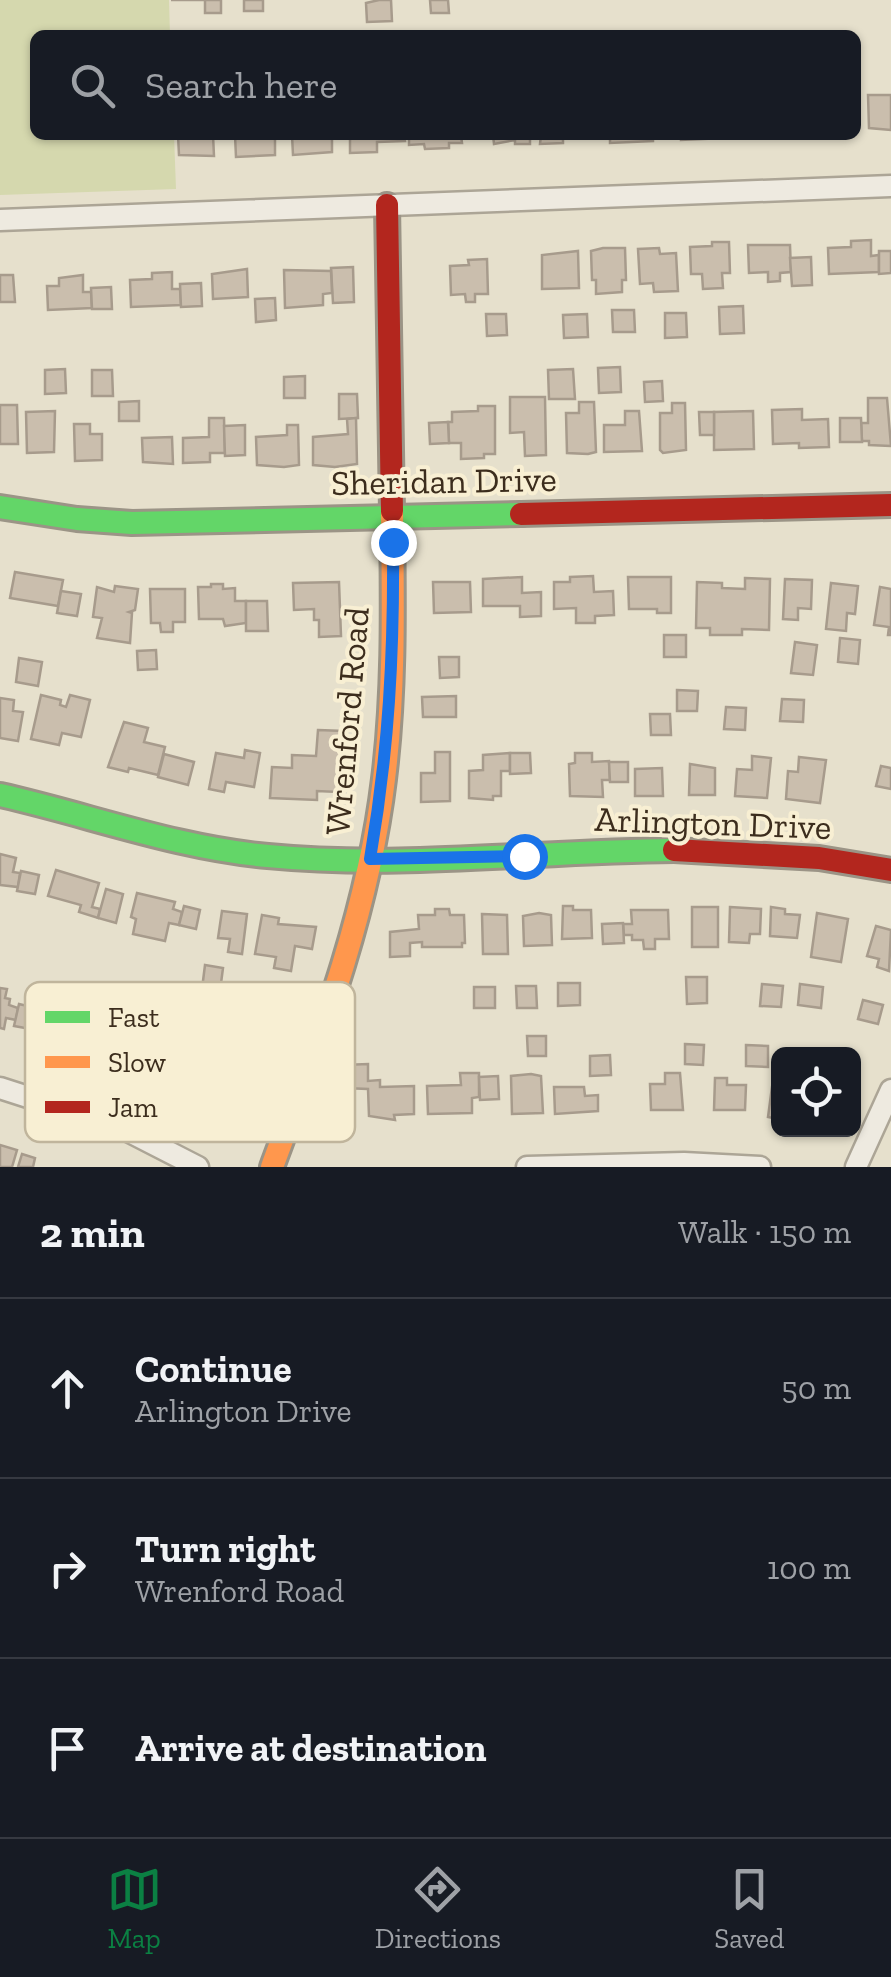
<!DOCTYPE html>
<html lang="en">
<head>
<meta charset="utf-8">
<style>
	:root { --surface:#171b24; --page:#242831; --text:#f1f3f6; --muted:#9ea1a6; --line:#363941; --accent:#0b8043 }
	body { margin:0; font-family:"Zilla Slab",serif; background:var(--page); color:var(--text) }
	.controls { position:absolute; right:30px; bottom:30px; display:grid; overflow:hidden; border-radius:15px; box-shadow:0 2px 8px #0004 }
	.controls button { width:90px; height:90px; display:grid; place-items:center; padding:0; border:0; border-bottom:2px solid var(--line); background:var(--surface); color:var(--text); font:50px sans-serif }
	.stop { position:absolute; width:30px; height:30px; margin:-22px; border:8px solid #1a73e8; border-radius:50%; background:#fff }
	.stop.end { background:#1a73e8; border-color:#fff; box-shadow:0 2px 10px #0008 }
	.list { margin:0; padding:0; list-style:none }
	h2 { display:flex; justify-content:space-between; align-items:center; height:130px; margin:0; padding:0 40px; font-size:42px }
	h2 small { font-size:32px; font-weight:400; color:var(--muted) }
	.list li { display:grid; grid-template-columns:65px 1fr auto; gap:30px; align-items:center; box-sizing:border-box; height:180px; padding:0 40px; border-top:2px solid var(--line) }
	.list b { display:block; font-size:38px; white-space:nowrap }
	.list p { margin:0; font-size:32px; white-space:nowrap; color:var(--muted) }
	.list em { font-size:32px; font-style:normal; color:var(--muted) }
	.icon { flex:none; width:55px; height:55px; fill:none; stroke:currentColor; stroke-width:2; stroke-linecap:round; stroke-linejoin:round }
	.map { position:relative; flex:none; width:891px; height:1167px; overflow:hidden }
	.search { position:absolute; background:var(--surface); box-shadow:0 2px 8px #0004; left:30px; right:30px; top:30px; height:110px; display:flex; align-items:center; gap:25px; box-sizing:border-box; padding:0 35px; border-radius:15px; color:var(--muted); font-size:38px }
	.sheet { height:670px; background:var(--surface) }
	nav { display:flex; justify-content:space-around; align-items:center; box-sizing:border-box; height:140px; border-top:2px solid var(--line); background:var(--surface); font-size:28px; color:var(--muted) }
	nav a { display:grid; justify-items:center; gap:5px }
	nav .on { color:var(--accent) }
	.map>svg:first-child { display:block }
	.green { fill:#d5d8ae }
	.building { fill:#cabead; stroke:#a79b8c; stroke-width:2.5 }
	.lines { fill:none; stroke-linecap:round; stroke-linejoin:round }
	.street-casing { stroke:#aca596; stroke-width:25 }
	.fast-casing { stroke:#9b9486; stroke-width:28 }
	.slow-casing { stroke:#9b9486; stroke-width:28 }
	.jam-casing { stroke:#9b9486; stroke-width:28 }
	.street { stroke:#eeeae0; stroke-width:20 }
	.fast { stroke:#63d668; stroke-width:22 }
	.slow { stroke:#ff974d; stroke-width:22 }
	.jam { stroke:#b3261e; stroke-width:22 }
	.route { stroke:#1a73e8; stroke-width:12 }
	.labels { text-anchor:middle; stroke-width:8; stroke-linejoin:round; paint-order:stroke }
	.street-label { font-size:35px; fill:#3c2d1d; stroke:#f8efd3 }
	.key { fill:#f8efd3; stroke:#c0b59c; stroke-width:2.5 }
	.key-label { font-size:28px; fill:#3c2d1d }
</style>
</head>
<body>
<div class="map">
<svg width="891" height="1167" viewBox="0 0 891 1167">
	<rect width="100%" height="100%" fill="#e6e0cc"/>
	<polygon class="green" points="0,0 169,0 170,35 35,35 35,135 174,135 176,189 0,195"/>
	<g class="building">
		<polygon points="171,0 221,0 221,13 205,13 205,0"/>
		<rect x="244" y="0" width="19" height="11"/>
		<polygon points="379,0 391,0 392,21 367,22 366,3"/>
		<polygon points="430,0 448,0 449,13 431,13"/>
		<polygon points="868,95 891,95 891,130 869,128"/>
		<polygon points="178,135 213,135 214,156 179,155"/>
		<polygon points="235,135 275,135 275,155 236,157"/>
		<polygon points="292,135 332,135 332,152 293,155"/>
		<polygon points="350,135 404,135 405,141 377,142 377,152 350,153"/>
		<polygon points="409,135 461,135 462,143 449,143 449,148 425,149 424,144 409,145"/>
		<polygon points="493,135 530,135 530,144 515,144 515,140 494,144"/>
		<polygon points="581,135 563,137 563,143 540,144 541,135"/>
		<polygon points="610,135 653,135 653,141 610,143"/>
		<polygon points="681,135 724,135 724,138 681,140"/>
		<polygon points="871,240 871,256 879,255 879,272 829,274 828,248 851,247 851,241"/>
		<polygon points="712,242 729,242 730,273 722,273 723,288 703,289 702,274 691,274 690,247 712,246"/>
		<polygon points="748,245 790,245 791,272 780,273 780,281 768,282 768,272 749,273"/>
		<polygon points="603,248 625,248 626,280 622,280 622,292 596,294 596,280 592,280 591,251"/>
		<polygon points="659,248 660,254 676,253 678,291 654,292 653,283 640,284 638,249"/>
		<polygon points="578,251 579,288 542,289 542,255"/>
		<polygon points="879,251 891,251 891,273 879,274"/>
		<polygon points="811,257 812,285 792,286 790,258"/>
		<polygon points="487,259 488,294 475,294 475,302 466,302 465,294 451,295 450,266 469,265 468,260"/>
		<polygon points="353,267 354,302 333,303 331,268"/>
		<polygon points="247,269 248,297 213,299 212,274"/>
		<polygon points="284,270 331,271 332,293 323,294 323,305 285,308"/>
		<polygon points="172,272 172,289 180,289 181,305 131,307 130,280 152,279 152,273"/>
		<polygon points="0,275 13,275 15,302 0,302"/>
		<polygon points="83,275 83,292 91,292 92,308 48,310 47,286 59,286 59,278"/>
		<polygon points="201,283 202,306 181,307 180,284"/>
		<polygon points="111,287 112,309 92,309 91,288"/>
		<polygon points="275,298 276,320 256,322 255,299"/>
		<polygon points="743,306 744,333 720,334 719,307"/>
		<polygon points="612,310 634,310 635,332 613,332"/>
		<polygon points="665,313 686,313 687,337 665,338"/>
		<polygon points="486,314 506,314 507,335 487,336"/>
		<polygon points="587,314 588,337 564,338 563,315"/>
		<polygon points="620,367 621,392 599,393 598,368"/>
		<polygon points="65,369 66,393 45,394 45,370"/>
		<polygon points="573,369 575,399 549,399 548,370"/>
		<polygon points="92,370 112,370 113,396 92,396"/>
		<polygon points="305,376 305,398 284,398 284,377"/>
		<polygon points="662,381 663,401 645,402 644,382"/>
		<polygon points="339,394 357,394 358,418 339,419"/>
		<polygon points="510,397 545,397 546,455 525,456 524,432 510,433"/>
		<polygon points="868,398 887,398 891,446 869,445 869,441 862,441 861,423 868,423"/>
		<polygon points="139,401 139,421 119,421 119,402"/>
		<polygon points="579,402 594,402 596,452 588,454 567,453 566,413 579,413"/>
		<polygon points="672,403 685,403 686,450 663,453 660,450 660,413 672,413"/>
		<polygon points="0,405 17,405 18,444 0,444"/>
		<polygon points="478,406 495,406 495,454 484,454 484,458 461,459 461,443 449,443 448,422 452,422 452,412 478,411"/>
		<polygon points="802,409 802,420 828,419 829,447 799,448 799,443 773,444 772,410"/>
		<polygon points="55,411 54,452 27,453 26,412"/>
		<polygon points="625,411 639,411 642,451 604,452 604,425 625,425"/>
		<polygon points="753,411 754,449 714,450 714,412"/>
		<polygon points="699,412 714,412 714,435 700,435"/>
		<polygon points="209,418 224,418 225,453 210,453 210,462 183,463 183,438 209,437"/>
		<polygon points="356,418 357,464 335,467 313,465 313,437 348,434 347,419"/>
		<polygon points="840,418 861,418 862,442 840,442"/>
		<polygon points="448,422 449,443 430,444 429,423"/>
		<polygon points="74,424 90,424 90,434 102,434 102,460 75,461"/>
		<polygon points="245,425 245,455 225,456 224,426"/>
		<polygon points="287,425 298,425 299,465 284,467 257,465 256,437 287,435"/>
		<polygon points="172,437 173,464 143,462 142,438"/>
		<polygon points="15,572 63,580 58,606 10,598"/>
		<polygon points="593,576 594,592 613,591 614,615 595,616 595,623 576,623 576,608 554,609 554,582 570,582 570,577"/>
		<polygon points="522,577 522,593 541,592 541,616 520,617 520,606 483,606 483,579"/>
		<polygon points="628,577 671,577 671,613 657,613 657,609 629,609"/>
		<polygon points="745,578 770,579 769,630 742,629 742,635 710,635 710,628 696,628 697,582 722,583 722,588 745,589"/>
		<polygon points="785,579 812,580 811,609 798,608 798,620 783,619"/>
		<polygon points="339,582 341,636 319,637 319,620 314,620 314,609 294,610 293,583"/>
		<polygon points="433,582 470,582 471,612 434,613"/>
		<polygon points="831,583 858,586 855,614 847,613 846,631 826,629"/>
		<polygon points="211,584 223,584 223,589 235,588 235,601 246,601 246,623 225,626 223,619 199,619 198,587 211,587"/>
		<polygon points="115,586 138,589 135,610 129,612 132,613 130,643 97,638 102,618 93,617 97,587 114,592"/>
		<polygon points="880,587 891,589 891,635 888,635 889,627 874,625"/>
		<polygon points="150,589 185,589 185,622 173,622 173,632 161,632 160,623 151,623"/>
		<polygon points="61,591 81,594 77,616 57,613"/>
		<polygon points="246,601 267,601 268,631 246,631"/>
		<rect x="664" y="635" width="22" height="22"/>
		<polygon points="840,638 860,640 858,664 838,662"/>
		<polygon points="795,642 817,645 813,675 791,673"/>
		<polygon points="156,650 157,669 138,670 137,651"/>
		<polygon points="439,657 459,657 459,677 440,678"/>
		<polygon points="19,658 42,662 38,686 16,682"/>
		<polygon points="677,690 698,691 697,711 677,711"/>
		<polygon points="41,695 61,700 60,705 66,707 70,695 90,700 81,737 62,733 59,745 31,739"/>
		<polygon points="456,696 456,717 423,717 422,697"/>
		<polygon points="0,698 14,700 13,711 23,712 18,741 0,738"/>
		<polygon points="782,699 804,700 803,722 780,721"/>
		<polygon points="726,707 746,708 745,730 724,729"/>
		<polygon points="650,714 670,714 671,735 651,735"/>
		<polygon points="124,722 148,728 144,742 165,747 158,775 129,768 128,772 108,767"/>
		<polygon points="318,730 344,731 338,792 317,791 317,800 270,798 272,767 292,768 292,755 316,756"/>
		<polygon points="245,750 260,753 254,787 226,782 224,792 209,789 216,753 244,758"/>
		<polygon points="435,752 450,752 450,801 421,802 421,773 435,773"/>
		<polygon points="510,753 510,771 501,771 501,796 493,796 493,800 469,798 469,771 483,770 483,755"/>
		<polygon points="510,753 530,753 531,773 510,774"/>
		<polygon points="575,753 592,753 592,762 609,761 610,780 602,780 603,797 570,796 569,764 575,763"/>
		<polygon points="164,754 194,762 188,785 158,777"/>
		<polygon points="752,756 771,758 767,798 735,796 737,769 752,770"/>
		<polygon points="799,757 826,760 820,803 786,799 788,771 798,772"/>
		<polygon points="609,762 628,762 628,782 610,782"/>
		<polygon points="690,764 715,768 715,795 689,795"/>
		<polygon points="881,766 891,768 891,789 876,786"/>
		<polygon points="662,768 663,796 635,796 635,769"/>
		<polygon points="0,854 16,858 13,872 20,873 18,887 0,885"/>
		<polygon points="56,870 99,883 92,907 100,909 98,918 79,912 81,905 48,896"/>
		<polygon points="21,871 39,875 35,894 17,891"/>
		<polygon points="106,889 123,894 116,923 98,918"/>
		<polygon points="137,893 175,902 173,909 182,912 179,925 169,923 165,941 133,934 136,919 131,917"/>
		<polygon points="184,906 200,910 196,929 179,925"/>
		<polygon points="563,906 573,906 573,910 591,910 592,938 562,939"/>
		<rect x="692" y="907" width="26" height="40"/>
		<polygon points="730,907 761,909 760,934 750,934 749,943 729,942"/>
		<polygon points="771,907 785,909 785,914 800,915 797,938 770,936"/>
		<polygon points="435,909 449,909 450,915 464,915 465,943 462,943 462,947 422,947 422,942 410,943 410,956 390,957 390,932 419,929 418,915 435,915"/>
		<polygon points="631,910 668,910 669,939 655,939 655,949 644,949 643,940 632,940 632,935 624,935 623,924 632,924"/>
		<polygon points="222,911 247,914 242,954 228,952 230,939 218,938"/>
		<polygon points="539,913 551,915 552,945 524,946 523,916"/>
		<polygon points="817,913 848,919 841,962 811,957"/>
		<polygon points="482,914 507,915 508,954 483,954"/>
		<polygon points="262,915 279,918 278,924 316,927 312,949 295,946 291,971 274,968 276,957 255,954"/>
		<polygon points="623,923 624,943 603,944 602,924"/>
		<polygon points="876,926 891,930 889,971 877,967 879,959 867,956"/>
		<polygon points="205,965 223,968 220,991 202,989"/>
		<polygon points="686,977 707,977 707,1003 687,1004"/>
		<polygon points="558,983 580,983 580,1005 558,1006"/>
		<polygon points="762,984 783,986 781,1007 760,1006"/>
		<polygon points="800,984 823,987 821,1008 798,1005"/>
		<polygon points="516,986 536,986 537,1008 517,1008"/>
		<rect x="474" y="987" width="21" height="21"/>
		<polygon points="0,988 7,989 5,998 10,999 9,1005 18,1008 16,1020 6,1018 4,1029 0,1028"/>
		<polygon points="863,1000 883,1005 878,1024 858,1019"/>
		<polygon points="19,1004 40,1009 36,1030 14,1026"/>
		<polygon points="527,1036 546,1036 546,1056 528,1056"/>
		<polygon points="685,1044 704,1045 703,1065 685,1064"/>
		<polygon points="746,1045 768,1046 768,1067 746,1066"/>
		<polygon points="610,1055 611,1075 590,1076 590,1056"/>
		<polygon points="368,1064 368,1081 380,1080 380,1087 414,1086 414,1114 394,1115 395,1120 369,1116 368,1089 344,1088 343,1065"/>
		<polygon points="460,1073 479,1073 479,1097 472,1098 472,1113 428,1114 427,1086 461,1085"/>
		<polygon points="665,1073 680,1073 683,1110 651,1110 650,1084 665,1084"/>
		<polygon points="531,1074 541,1076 543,1113 512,1114 511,1076"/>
		<polygon points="498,1076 499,1099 480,1100 479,1077"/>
		<polygon points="715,1078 727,1078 727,1085 746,1085 745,1110 714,1110"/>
		<polygon points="554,1087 584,1087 585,1096 598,1095 598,1111 555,1114"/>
		<polygon points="772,1087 778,1088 778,1119 768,1117"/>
		<polygon points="0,1145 17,1150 12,1167 0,1167"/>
		<polygon points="22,1154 35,1158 33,1167 18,1167"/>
	</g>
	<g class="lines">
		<defs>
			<g id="street">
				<polyline points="0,220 891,186"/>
				<polyline points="0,1088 118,1126 198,1167"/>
				<polyline points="527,1167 684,1163 760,1167"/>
				<polyline points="856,1167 891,1090"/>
			</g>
			<g id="fast">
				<polyline points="0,507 77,519 132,523 521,514"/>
				<path d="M0,795C89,815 177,848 268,856C402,869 539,851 674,850"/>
			</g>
			<path id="slow" d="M272,1167C319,1040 368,914 384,779C395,690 393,601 392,511"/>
			<g id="jam">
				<polyline points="387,205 392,511"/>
				<polyline points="521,514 891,505"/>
				<polyline points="674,850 819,858 891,870"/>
			</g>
		</defs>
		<use href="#street" class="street-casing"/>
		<use href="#fast" class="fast-casing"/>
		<use href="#slow" class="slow-casing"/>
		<use href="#jam" class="jam-casing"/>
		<use href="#street" class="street"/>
		<use href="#fast" class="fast"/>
		<use href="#slow" class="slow"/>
		<use href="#jam" class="jam"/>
	</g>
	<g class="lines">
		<path class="route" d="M393,542C394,653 389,749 370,859L524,856"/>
	</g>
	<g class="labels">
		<g class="street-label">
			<text transform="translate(444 481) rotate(-1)" y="12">Sheridan Drive</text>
			<text transform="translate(347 721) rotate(-85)" y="12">Wrenford Road</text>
			<text transform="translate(713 823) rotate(2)" y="12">Arlington Drive</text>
		</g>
	</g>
	<rect x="25" y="982" width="330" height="160" rx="15" class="key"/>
	<rect x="45" y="1011" width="45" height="12" fill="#63d668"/>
	<rect x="45" y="1056" width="45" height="12" fill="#ff974d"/>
	<rect x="45" y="1101" width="45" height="12" fill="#b3261e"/>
	<g class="key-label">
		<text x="108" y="1027">Fast</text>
		<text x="108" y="1072">Slow</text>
		<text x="108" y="1117">Jam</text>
	</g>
</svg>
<div class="controls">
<button><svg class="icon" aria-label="locate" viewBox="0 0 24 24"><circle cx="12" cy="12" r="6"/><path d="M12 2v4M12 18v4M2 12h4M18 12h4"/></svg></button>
</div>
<div class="stop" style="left:524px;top:856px"></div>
<div class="stop end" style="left:393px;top:542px"></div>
<div class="search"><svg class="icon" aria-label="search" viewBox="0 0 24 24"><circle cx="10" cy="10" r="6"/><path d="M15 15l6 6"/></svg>Search here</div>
</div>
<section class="sheet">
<h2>2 min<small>Walk · 150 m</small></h2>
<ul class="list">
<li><svg class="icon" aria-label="ahead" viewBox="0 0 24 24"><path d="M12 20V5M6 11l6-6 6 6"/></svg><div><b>Continue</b><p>Arlington Drive</p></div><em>50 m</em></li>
<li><svg class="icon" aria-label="right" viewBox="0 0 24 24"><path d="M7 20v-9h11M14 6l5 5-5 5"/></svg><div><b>Turn right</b><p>Wrenford Road</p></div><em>100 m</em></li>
<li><svg class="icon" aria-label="arrive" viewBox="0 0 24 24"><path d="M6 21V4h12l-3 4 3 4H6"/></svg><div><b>Arrive at destination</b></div></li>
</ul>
</section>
<nav>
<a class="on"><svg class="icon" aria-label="map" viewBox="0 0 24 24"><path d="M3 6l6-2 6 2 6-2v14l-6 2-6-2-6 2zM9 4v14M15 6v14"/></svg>Map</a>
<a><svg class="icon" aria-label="directions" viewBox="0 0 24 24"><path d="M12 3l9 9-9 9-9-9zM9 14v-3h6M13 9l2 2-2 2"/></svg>Directions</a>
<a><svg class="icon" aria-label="saved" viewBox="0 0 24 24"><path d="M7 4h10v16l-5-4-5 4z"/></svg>Saved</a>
</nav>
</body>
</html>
